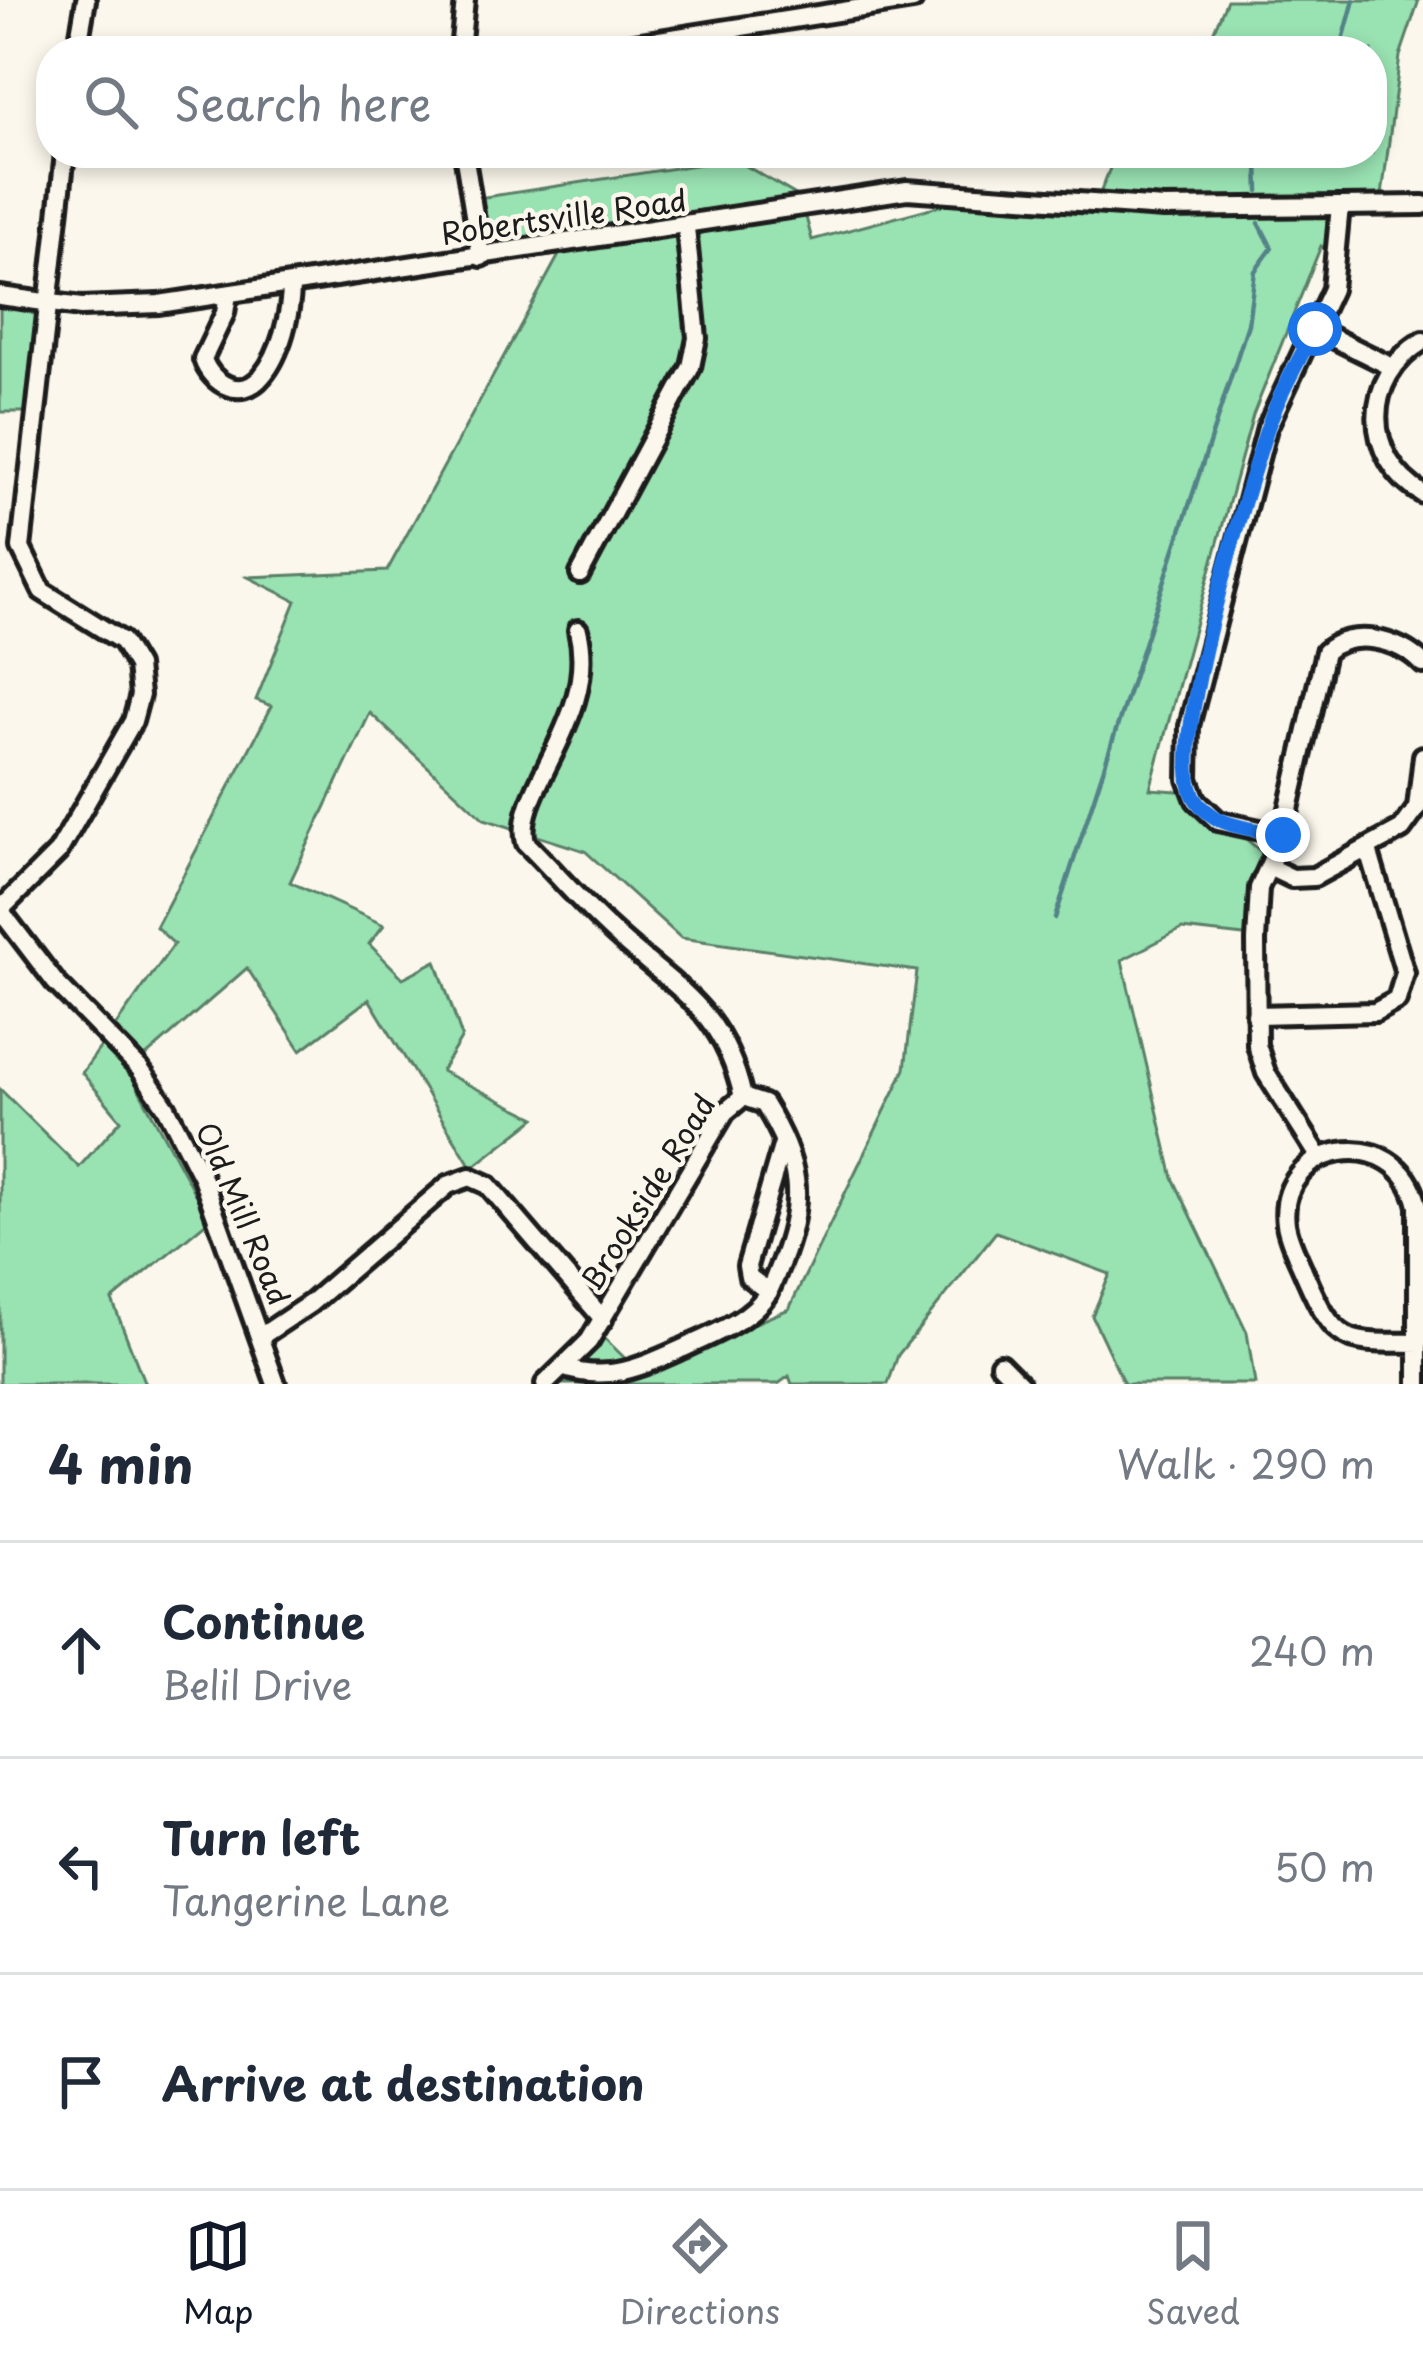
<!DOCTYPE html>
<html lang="en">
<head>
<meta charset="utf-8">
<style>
	:root { --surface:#fff; --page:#f6f6f7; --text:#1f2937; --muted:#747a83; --line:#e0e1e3; --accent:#111827 }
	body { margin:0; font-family:"Playpen Sans",sans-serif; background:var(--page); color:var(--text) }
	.stop { position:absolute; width:36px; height:36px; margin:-27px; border:9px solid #1a73e8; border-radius:50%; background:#fff }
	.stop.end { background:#1a73e8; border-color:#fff; box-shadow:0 3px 12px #0008 }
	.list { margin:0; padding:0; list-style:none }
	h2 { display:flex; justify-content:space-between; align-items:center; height:156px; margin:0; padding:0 48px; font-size:51px }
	h2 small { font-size:39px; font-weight:400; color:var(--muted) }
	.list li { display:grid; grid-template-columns:78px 1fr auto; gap:36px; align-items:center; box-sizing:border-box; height:216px; padding:0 48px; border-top:3px solid var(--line) }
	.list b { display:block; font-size:45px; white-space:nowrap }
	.list p { margin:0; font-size:39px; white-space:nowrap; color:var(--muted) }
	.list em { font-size:39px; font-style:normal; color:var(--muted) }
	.icon { flex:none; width:66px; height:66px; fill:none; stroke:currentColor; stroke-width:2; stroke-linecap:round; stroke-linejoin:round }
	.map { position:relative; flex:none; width:1423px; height:1384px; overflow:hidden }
	.search { position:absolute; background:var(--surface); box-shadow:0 6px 18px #0003; left:36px; right:36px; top:36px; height:132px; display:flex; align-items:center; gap:30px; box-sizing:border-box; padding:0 42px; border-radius:48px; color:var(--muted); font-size:45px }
	.sheet { height:804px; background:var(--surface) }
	nav { display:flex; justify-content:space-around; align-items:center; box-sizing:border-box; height:168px; border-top:3px solid var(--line); background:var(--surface); font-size:33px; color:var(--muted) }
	nav a { display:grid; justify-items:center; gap:6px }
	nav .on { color:var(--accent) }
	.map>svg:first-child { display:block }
	.green { fill:#99e2b2; stroke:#5a7f67; stroke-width:3 }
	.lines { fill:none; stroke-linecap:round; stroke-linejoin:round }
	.stream { stroke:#538388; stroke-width:4.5 }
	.minor-casing { stroke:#1c1c1c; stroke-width:26 }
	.minor { stroke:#fbf7ec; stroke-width:16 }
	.route { stroke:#1a73e8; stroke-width:15 }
	.labels { text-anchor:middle; stroke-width:9; stroke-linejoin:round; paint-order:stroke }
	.street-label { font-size:30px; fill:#1c1c1c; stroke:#fbf7ec }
</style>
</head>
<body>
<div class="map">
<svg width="1423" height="1384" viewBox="0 0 1423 1384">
	<rect width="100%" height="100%" fill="#fbf7ec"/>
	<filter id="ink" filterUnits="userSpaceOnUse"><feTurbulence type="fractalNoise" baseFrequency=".00833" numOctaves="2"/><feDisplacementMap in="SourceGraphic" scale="24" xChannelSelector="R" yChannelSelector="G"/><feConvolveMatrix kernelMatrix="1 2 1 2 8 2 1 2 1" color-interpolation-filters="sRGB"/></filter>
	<g filter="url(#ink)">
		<g class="green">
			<polygon points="1227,0 1419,0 1400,56 1380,211 1347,214 1338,260 1321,246 1253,415 1150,789 1190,792 1270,859 1253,937 1182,929 1122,960 1173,1178 1247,1332 1255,1384 1124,1384 1092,1316 1110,1274 996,1232 898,1355 888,1384 792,1384 789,1376 778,1384 539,1384 598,1332 634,1367 612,1383 789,1309 905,1069 917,971 681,938 585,851 484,819 370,713 290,882 384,925 369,944 403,978 436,961 462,1037 441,1071 536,1118 472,1168 369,999 301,1050 247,968 129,1071 209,1220 112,1300 145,1384 0,1384 0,1089 79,1167 121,1120 82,1073 174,944 156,927 272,706 256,700 296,601 248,577 387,571 559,255 478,265 465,200 734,159 801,198 812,240 957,201 1095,206 1116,153 1372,153 1372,51 1205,51"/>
			<polygon points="0,302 37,315 29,412 0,412"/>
		</g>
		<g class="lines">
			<g class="stream">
				<polyline points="1340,51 1354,0"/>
				<polyline points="1259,191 1258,164 1265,153"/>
				<polyline points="1055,918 1248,324 1255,271 1272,248 1259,223"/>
			</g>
			<defs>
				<g id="minor">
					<polyline points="77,51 86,0"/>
					<polyline points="460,51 465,0"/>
					<polyline points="590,51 913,0"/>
					<polyline points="464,153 481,257"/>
					<path d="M228,294L225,313L203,359C211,384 242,401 262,376C281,354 291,312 291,285"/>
					<polyline points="0,296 81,307 159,304 907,190 1164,208 1423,205"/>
					<polyline points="1315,329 1392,367"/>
					<path d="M1423,341C1362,377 1362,458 1423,494"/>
					<polyline points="580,574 691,367 697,338 686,228"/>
					<path d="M578,630C600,718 512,791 526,843C555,872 582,904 612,931C675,989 722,1006 743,1097"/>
					<polyline points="1283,835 1218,821 1196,800 1188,779 1189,726 1267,428 1332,289 1340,206"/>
					<polyline points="1269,867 1292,878 1314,877 1402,829 1417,808 1423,756"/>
					<polyline points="0,910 58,852 133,721 140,695 137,666 122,641 42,591 21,548 65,153"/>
					<polyline points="0,910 55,982 140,1069 166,1107 202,1177 276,1384"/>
					<polyline points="1256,1015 1375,1012 1397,1000 1405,973 1368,850"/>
					<path d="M1320,1158L1266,1073L1257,1045L1256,941L1259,888L1283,835L1325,652C1351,628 1400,639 1423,664"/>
					<polyline points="769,1292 749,1277 747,1266 783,1143"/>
					<polyline points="263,1335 311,1303 448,1185 470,1177 488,1185 603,1319"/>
					<polyline points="1000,1364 1020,1384"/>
					<path d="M564,1368C608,1382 639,1368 679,1350C705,1338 741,1324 760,1303C771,1292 775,1276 781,1262C806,1199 800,1162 764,1104L743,1097"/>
					<polyline points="545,1384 589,1341 725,1112 743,1097"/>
					<path d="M1418,1384V1206C1398,1119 1275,1143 1286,1224C1289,1242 1299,1260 1306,1277C1337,1348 1346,1342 1419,1343"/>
				</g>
			</defs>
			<use href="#minor" class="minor-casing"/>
			<use href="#minor" class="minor"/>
		</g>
	</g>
	<g class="lines" filter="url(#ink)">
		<path class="route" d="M1283,835C1250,828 1212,828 1194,796C1166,747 1247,490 1267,429C1279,394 1298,362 1315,329"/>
	</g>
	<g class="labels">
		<g class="street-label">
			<text transform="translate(564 218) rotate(-8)" y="10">Robertsville Road</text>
			<text transform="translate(649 1193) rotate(-58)" y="10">Brookside Road</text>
			<text transform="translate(242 1214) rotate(67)" y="10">Old Mill Road</text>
		</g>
	</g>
</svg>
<div class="stop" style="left:1315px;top:329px"></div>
<div class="stop end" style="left:1283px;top:835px"></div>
<div class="search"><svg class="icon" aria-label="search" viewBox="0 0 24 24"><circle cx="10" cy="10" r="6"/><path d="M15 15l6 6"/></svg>Search here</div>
</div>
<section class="sheet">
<h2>4 min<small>Walk · 290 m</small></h2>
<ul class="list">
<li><svg class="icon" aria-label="ahead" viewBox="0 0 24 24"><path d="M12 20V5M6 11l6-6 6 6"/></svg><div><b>Continue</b><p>Belil Drive</p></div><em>240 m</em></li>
<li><svg class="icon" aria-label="left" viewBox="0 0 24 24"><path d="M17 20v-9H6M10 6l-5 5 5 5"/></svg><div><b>Turn left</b><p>Tangerine Lane</p></div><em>50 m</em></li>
<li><svg class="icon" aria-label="arrive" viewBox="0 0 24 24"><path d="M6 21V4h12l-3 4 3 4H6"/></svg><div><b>Arrive at destination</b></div></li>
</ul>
</section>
<nav>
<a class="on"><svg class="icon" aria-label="map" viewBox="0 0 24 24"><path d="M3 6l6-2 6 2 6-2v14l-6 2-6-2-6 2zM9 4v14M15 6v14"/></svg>Map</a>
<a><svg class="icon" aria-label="directions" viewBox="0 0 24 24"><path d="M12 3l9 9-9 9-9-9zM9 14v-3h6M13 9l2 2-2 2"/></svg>Directions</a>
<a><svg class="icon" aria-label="saved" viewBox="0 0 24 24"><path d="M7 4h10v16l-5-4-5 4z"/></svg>Saved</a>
</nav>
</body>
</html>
